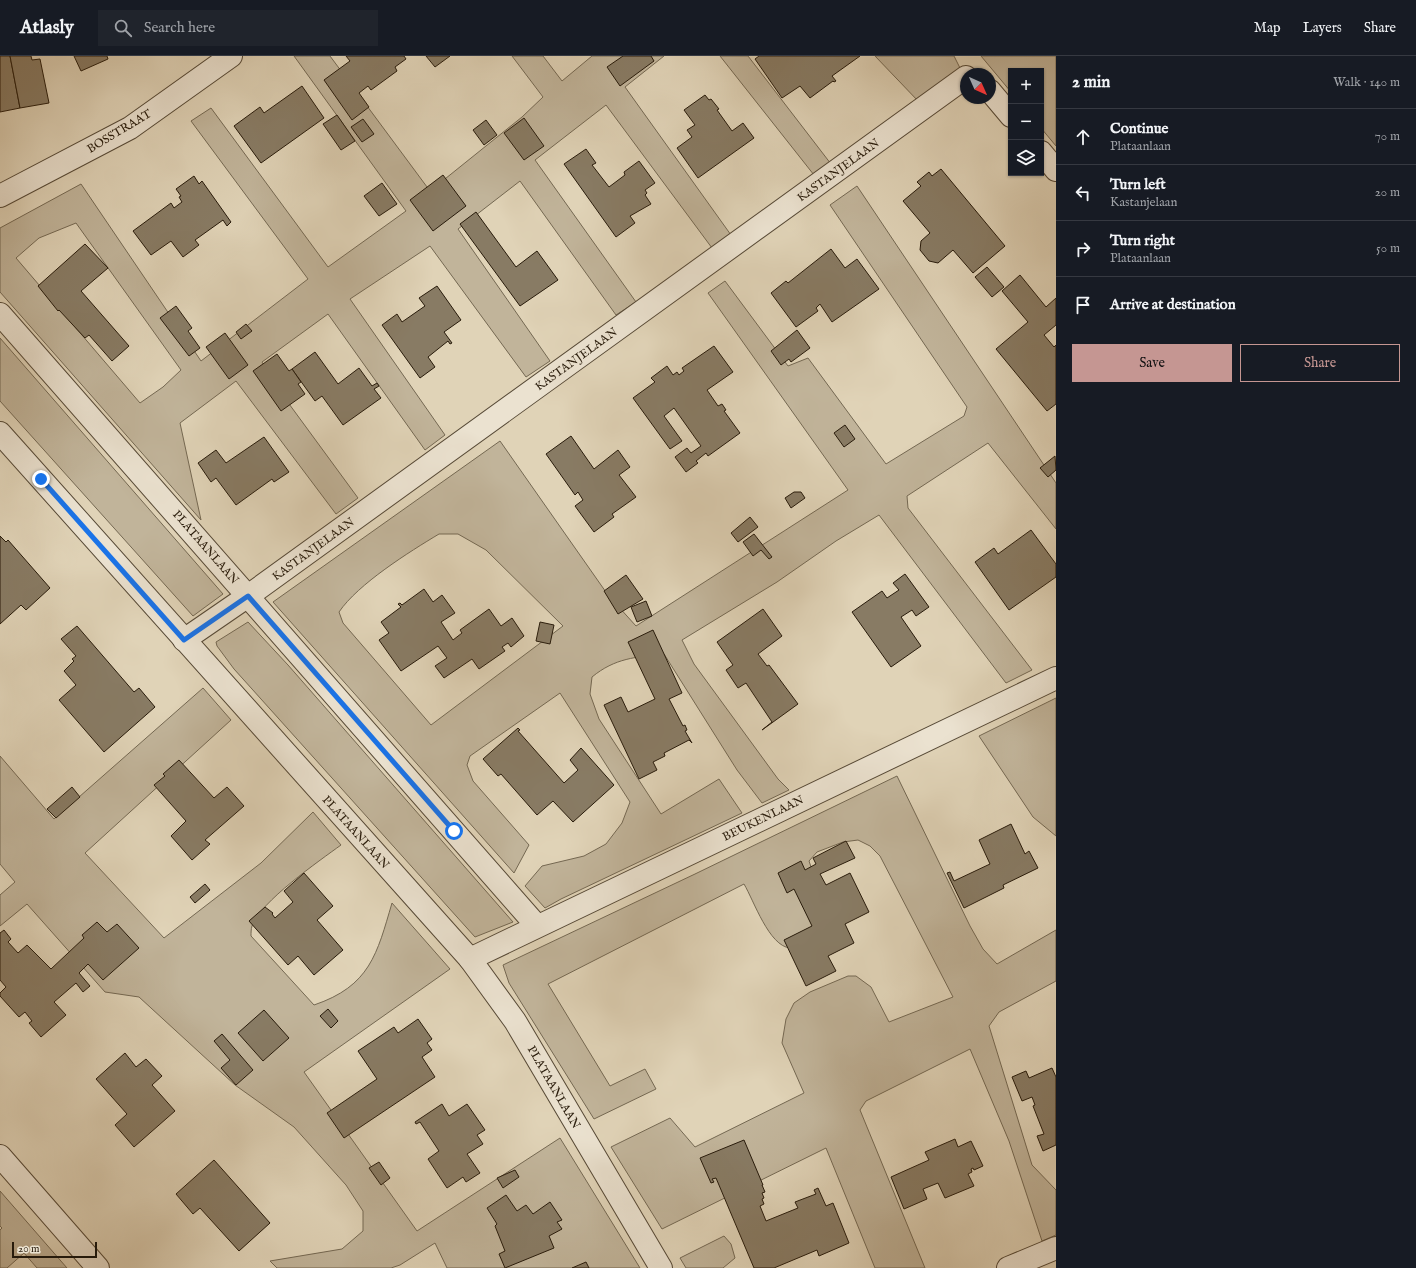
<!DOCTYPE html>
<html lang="en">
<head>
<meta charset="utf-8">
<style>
	:root { --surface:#171b24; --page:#20242c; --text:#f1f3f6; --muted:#9ea1a6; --line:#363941; --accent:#c59692 }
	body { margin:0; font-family:"IM FELL English",serif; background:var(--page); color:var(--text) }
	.controls { position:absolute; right:12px; top:12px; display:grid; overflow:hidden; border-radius:0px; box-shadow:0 1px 3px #0004 }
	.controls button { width:36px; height:36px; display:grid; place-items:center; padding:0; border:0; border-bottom:1px solid var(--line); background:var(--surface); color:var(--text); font:20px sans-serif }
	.compass { position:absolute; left:960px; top:12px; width:36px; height:36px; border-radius:50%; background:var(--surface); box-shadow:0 1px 3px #0004; rotate:135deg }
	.scale { position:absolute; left:12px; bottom:10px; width:85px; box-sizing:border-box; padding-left:4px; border:2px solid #281b0b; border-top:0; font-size:11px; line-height:14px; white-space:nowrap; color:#281b0b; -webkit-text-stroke:3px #ebe2d0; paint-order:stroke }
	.stop { position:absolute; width:12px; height:12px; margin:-9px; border:3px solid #1a73e8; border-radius:50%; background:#fff }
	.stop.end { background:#1a73e8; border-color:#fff; box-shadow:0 1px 4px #0008 }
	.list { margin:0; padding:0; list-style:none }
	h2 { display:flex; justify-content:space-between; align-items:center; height:52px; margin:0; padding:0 16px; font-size:17px }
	h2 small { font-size:13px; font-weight:400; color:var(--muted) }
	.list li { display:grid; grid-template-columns:26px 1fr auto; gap:12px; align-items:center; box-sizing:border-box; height:56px; padding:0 16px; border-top:1px solid var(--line) }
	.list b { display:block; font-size:15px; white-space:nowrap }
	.list p { margin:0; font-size:13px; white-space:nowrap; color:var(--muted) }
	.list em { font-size:13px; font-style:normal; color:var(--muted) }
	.actions { display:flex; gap:8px; padding:12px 16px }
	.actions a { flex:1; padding:9px 0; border:1px solid var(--accent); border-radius:0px; text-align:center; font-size:14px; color:var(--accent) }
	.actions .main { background:var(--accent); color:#111 }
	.icon { flex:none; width:22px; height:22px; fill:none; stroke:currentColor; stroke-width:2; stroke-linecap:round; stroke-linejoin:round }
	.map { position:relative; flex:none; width:1056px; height:1212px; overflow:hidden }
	header { display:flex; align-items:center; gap:24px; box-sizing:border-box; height:56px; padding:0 20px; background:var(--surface); border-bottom:1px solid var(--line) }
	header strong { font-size:19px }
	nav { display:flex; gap:22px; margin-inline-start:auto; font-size:14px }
	.search { width:280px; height:36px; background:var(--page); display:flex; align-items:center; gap:10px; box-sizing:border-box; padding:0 14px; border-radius:0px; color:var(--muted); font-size:15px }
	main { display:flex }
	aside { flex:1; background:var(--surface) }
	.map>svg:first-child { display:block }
	.green { fill:#c1b49a; stroke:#746852; fill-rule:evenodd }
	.building { fill:#887b64; stroke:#281b0b }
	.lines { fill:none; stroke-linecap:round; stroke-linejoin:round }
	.minor-casing { stroke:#564936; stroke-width:24 }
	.tertiary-casing { stroke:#564936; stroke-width:24 }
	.minor { stroke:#ebe2d0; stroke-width:22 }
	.tertiary { stroke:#ebe2d0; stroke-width:22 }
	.route { stroke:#1a73e8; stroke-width:5 }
	.labels { text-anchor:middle; stroke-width:3; stroke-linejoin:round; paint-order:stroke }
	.street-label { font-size:12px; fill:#281b0b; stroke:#ebe2d0 }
</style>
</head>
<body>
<header>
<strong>Atlasly</strong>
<div class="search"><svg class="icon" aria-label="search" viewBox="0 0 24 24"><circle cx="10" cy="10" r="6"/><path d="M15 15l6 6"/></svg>Search here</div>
<nav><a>Map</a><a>Layers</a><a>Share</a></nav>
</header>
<main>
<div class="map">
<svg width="1056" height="1212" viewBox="0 0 1056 1212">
	<rect width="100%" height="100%" fill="#e0d3b7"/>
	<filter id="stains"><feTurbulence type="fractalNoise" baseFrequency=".005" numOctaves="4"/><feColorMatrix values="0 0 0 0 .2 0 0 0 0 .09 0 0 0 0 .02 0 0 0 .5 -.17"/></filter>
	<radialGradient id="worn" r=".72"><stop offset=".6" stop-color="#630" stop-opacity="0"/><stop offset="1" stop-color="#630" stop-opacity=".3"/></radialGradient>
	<g class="green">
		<path d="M294,0H330L430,135L522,61L543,41L512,0H543L562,25L592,0H664L625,31L731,179L712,192L606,49L535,104L636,246L616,259L520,125L458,173L550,305L526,321L430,190L350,243L445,379L425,394L328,258L262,306L273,326L358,442L336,458L236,325L180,367L201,464L0,236V172L81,128L201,305L308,223L191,65L211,52L328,211L406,155ZM76,167L181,314L163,331L140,347L16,202L39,182Z"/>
		<polygon points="720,0 748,0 831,108 814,119"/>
		<polygon points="875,0 954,0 962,16 919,46"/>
		<polygon points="981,0 1056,0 1056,90 1041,72 1041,15 1011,15 1011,36"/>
		<path d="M857,130L1056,427V473L988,387L907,440L908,452L1032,614L1006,627L879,459L836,485L777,526L682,584L694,608L778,723L789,734L762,747L737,714L664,598C636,601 615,602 592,621L590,638L599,663L661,758L719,723L742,757L561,843L545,852L525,830L542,810L584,800L606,788L622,767L630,746L560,637L470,700L467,709L473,725L529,789L514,817L273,546L500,385L608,539L636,570L848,434L708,237L725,225L788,310L808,302L886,408L964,360L967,351L830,149ZM439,478H458L486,494L563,570L431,669L343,567L339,556C358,528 409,496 439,478Z"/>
		<polygon points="0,282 223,538 193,560 0,345"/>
		<polygon points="248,566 288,609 513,866 475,881 234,613 217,590 216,586"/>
		<path d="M203,632L231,664L85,797L164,882L261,807L313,756L341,789C319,805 260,846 252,870C251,873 251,877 251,880L314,949C370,930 377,898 392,847L450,913L304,1016L417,1175L560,1082L640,1212H447L435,1187L400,1209L391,1212H277L270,1205L342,1193L363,1175V1155L346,1129L294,1071L235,1029L139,941L105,936L27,848L0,870V839L15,826L0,808V700L54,763Z"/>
		<polygon points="1056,642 1056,780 1033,761 979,680"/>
		<path d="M897,720L970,870L983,893L997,908L1056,874V925L999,956L989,970L1032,1109L1056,1134V1179L1042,1185L1009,1085L970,993L866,1045L860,1054L925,1212H875L826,1092L662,1173L611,1091L670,1062L695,1091L804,1037L782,987L786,963L794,947L810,936L848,920H856L871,931L889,966L953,941L880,800L870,790L858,784L843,786L817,796L809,805L822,843L826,865L790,892C769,890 754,845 744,828L548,928L610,1030L645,1013L656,1033L594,1063L509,927L503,909L695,818Z"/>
		<polygon points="0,1135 67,1212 37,1212 24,1197 7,1212 0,1212 0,1174 2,1172 0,1170"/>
		<polygon points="724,1180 731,1188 735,1202 723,1212 686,1212 680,1202"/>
	</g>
	<g class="building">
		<polygon points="0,0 10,0 20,52 0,56"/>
		<polygon points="10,0 31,0 32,4 40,3 49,47 20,52"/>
		<polygon points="74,0 107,0 108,3 81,15"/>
		<polygon points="346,0 404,0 406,3 395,11 397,15 371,34 368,30 359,37 369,51 352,64 324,24 350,5"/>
		<polygon points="426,0 450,0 435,11"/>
		<polygon points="623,0 651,0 654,5 620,30 607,11"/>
		<polygon points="759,0 860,0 832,20 836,25 834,26 833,25 810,42 800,30 782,42 755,3"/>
		<polygon points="302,30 324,62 261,107 234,70 260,51 264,57"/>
		<polygon points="705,39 709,44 711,43 719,53 717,54 732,75 743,67 754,82 698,122 677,92 692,81 687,74 695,69 684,54"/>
		<polygon points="337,59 355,85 341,94 323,68"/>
		<polygon points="524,62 544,90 524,104 504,77"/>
		<polygon points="363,63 374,78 362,86 351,71"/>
		<polygon points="486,64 497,79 484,89 473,74"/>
		<polygon points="586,93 596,107 592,109 609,131 625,119 624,116 639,105 655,127 645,134 647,137 645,139 651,148 630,160 635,167 616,181 564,108"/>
		<polygon points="941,113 1005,190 973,217 953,194 938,207 929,205 920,194 921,185 930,177 903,145 921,130 917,126 929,116 932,120"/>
		<polygon points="443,119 466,150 433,175 410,144"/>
		<polygon points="194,120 199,128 202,125 231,166 227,170 223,164 195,184 199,189 183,201 171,185 151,199 133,175 171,147 174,152 182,146 179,141 181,140 176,133"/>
		<polygon points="382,127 397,148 379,160 364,140"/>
		<polygon points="476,156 516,211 537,195 558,224 520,250 460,168"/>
		<polygon points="85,188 108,212 81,235 129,290 112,305 89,279 85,282 59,254 58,255 38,230"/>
		<polygon points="831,193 845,212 857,203 879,233 832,266 820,248 816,252 818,255 796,271 771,237 786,225 788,227"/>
		<polygon points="987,211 1004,231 992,241 975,221"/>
		<polygon points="1020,219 1046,251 1056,242 1056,269 1044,279 1054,291 1056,289 1056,348 1047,355 996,293 1028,266 1002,235"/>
		<polygon points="437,230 461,264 444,276 452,287 450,288 448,285 428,301 435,311 420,322 382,269 397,258 402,266 425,250 419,242"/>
		<polygon points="176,250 192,272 188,275 200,292 189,300 160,262"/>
		<polygon points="246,268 252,275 241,283 236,276"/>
		<polygon points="797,274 810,292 791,306 789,303 781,309 771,295"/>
		<polygon points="225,277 248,309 229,323 206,291"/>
		<polygon points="714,290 733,316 707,334 718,350 722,348 726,354 724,355 740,377 708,400 706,397 696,405 698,407 686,416 675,401 687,392 691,397 701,390 674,352 664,360 682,385 670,393 633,342 655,326 651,322 667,310 673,319 677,316 679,319 684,315 682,312"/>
		<polygon points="315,296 338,328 359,312 372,330 377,327 379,330 374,333 381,342 343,369 322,340 315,345 292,313"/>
		<polygon points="277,298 289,315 292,313 301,326 298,328 305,338 281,355 253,315"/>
		<polygon points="845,369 855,383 844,391 834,377"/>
		<polygon points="571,380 594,413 618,394 630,411 619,419 636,441 612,458 614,461 594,476 575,450 583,444 578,436 575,439 546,398"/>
		<polygon points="264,381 289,416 274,426 272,423 236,449 216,422 211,426 198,407 216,394 226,407"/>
		<polygon points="1055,400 1056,414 1048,421 1040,412"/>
		<polygon points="794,436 801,436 805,442 791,452 785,442"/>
		<polygon points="750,461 758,471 738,486 731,477"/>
		<polygon points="1031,474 1056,508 1056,521 1009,554 975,506 994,492 998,498"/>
		<polygon points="754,478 772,501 769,503 761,494 753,500 743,486"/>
		<polygon points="0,480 6,486 8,484 50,532 26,554 21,549 0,568"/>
		<polygon points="905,518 929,551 916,560 912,554 901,561 921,590 891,611 852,556 882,535 887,542 899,534 893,527"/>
		<polygon points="626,519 643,543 618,558 604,535"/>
		<polygon points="424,533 433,546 442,539 455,557 441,566 453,584 462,577 460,574 489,553 501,570 512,562 524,580 511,591 508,587 502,591 505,595 479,613 472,603 444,622 435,610 447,602 438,590 401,615 379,584 389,577 381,566 401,551 398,548 400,547 402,549"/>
		<polygon points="646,545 652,560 637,566 631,551"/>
		<polygon points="763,553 782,580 758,598 767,610 769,609 798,648 762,674 772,666 746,627 738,632 726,614 733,609 717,586"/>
		<polygon points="540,566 554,569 550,588 536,585"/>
		<polygon points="77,570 134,636 139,632 155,651 104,696 59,644 76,629 64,615 74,605 72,603 76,600 61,583"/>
		<polygon points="653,574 682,637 669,643 683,670 685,669 687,674 685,675 692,687 689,684 664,697 665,700 653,706 657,714 639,723 604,649 621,641 628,656 655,643 628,586"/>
		<polygon points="518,672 520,674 518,675 564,727 578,714 570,704 581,692 614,729 573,766 553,745 537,759 501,718 498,720 483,703"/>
		<polygon points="179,704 214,742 227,731 244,750 205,784 210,788 192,804 171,780 186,765 154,729 165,720 163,718"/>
		<polygon points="72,731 80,741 56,762 47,753"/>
		<polygon points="1011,768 1025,798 1029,795 1038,812 1003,829 1004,832 964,852 947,817 950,816 954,825 990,808 979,784"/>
		<polygon points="846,785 855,802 820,818 826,829 850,817 869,856 845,868 854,887 828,900 836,915 806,930 784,884 812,870 794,833 787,837 778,817 801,805 805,814 816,808 813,802"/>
		<polygon points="304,817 333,850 317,864 343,894 314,919 298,900 288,909 249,865 265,851 273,857 272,858 275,862 293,846 284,835"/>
		<polygon points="205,828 210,834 195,847 190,841"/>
		<polygon points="97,866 107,876 117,868 139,892 103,924 88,908 79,917 90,930 83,936 76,927 54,946 66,959 41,981 29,967 32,965 25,956 19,961 0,940 0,937 6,931 0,924 0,877 4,874 11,883 8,886 18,897 27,889 51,913 84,882 82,879"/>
		<polygon points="328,953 338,965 331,972 320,960"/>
		<polygon points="264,954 289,982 263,1005 238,977"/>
		<polygon points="418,963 432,983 427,987 432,994 422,1001 435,1021 344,1082 327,1057 377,1023 358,995 394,971 398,977"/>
		<polygon points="222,978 253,1014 236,1029 221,1012 230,1004 214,985"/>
		<polygon points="125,997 136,1011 146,1003 162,1020 152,1029 175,1055 134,1091 115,1069 127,1058 96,1023"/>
		<polygon points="1052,1012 1056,1021 1056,1089 1043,1095 1037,1080 1044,1078 1033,1050 1035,1049 1032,1041 1022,1045 1012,1021 1026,1015 1029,1022"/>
		<polygon points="442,1048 449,1060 467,1048 485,1074 477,1079 483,1088 467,1098 480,1117 466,1126 463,1121 447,1132 428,1103 439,1095 420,1066 416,1068 415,1066"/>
		<polygon points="955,1083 958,1091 971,1085 983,1110 974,1114 973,1112 971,1113 972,1116 968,1118 974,1130 945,1142 938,1127 923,1133 927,1143 904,1153 891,1121 929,1104 925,1096"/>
		<polygon points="744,1084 763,1129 762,1129 765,1136 762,1137 764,1142 762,1143 764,1148 760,1150 766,1165 798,1152 795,1146 816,1138 814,1134 818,1132 826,1150 833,1147 849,1187 819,1200 817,1194 774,1212 754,1212 716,1122 712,1123 714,1126 711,1127 700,1102"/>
		<polygon points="214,1104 270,1167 239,1195 200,1152 193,1158 176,1138"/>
		<polygon points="379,1106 390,1122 381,1129 369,1112"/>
		<polygon points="515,1114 519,1121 503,1132 497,1122"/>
		<polygon points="506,1139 517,1155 526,1149 533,1158 550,1146 562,1164 557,1166 562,1173 549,1180 554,1192 505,1212 499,1198 505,1195 495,1170 497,1168 487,1152"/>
		<polygon points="586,1206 589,1212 572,1212"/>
	</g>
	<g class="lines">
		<defs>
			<g id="minor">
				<polyline points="990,35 1011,60"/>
				<polyline points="1041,96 1056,114"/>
				<polyline points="0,140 130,72 231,0"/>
				<polyline points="0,258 537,870"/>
				<polyline points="0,377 470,903 515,965 661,1212"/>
				<polyline points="184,584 248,540 966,21"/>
				<polyline points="470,903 1056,622"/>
				<polyline points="1008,1212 1056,1192"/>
			</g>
			<polyline id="tertiary" points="0,1100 98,1212"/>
		</defs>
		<use href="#minor" class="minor-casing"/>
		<use href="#tertiary" class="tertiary-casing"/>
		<use href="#minor" class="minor"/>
		<use href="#tertiary" class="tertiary"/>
	</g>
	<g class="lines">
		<polyline class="route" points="41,423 184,584 248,540 454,775"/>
	</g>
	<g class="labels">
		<g class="street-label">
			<text transform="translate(119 75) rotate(-31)" y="4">BOSSTRAAT</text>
			<text transform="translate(838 114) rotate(-36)" y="4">KASTANJELAAN</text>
			<text transform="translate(576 303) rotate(-36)" y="4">KASTANJELAAN</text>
			<text transform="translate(206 491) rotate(49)" y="4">PLATAANLAAN</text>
			<text transform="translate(313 493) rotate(-36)" y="4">KASTANJELAAN</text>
			<text transform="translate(763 762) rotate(-26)" y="4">BEUKENLAAN</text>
			<text transform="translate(356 776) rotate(48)" y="4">PLATAANLAAN</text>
			<text transform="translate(554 1031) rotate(60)" y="4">PLATAANLAAN</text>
		</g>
	</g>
	<rect width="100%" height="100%" filter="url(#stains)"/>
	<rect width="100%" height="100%" fill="url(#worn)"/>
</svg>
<div class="controls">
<button>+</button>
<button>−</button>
<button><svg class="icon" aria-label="layers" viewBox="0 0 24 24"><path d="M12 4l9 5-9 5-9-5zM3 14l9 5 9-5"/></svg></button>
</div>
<svg class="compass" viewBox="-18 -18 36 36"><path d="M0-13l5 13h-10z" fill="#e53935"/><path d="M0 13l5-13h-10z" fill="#9ea1a6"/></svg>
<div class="scale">20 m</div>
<div class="stop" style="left:454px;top:775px"></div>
<div class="stop end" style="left:41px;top:423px"></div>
</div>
<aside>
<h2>2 min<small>Walk · 140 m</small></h2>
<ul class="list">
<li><svg class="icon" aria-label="ahead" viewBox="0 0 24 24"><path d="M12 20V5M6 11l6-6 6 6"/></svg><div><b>Continue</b><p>Plataanlaan</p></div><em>70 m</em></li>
<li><svg class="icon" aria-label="left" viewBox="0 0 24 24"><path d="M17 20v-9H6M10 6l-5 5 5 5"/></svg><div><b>Turn left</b><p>Kastanjelaan</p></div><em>20 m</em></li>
<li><svg class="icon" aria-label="right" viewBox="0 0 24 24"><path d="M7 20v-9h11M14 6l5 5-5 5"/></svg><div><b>Turn right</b><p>Plataanlaan</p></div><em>50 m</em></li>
<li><svg class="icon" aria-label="arrive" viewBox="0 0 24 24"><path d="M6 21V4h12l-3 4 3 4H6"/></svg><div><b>Arrive at destination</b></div></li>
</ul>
<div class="actions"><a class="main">Save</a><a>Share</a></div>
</aside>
</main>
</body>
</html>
